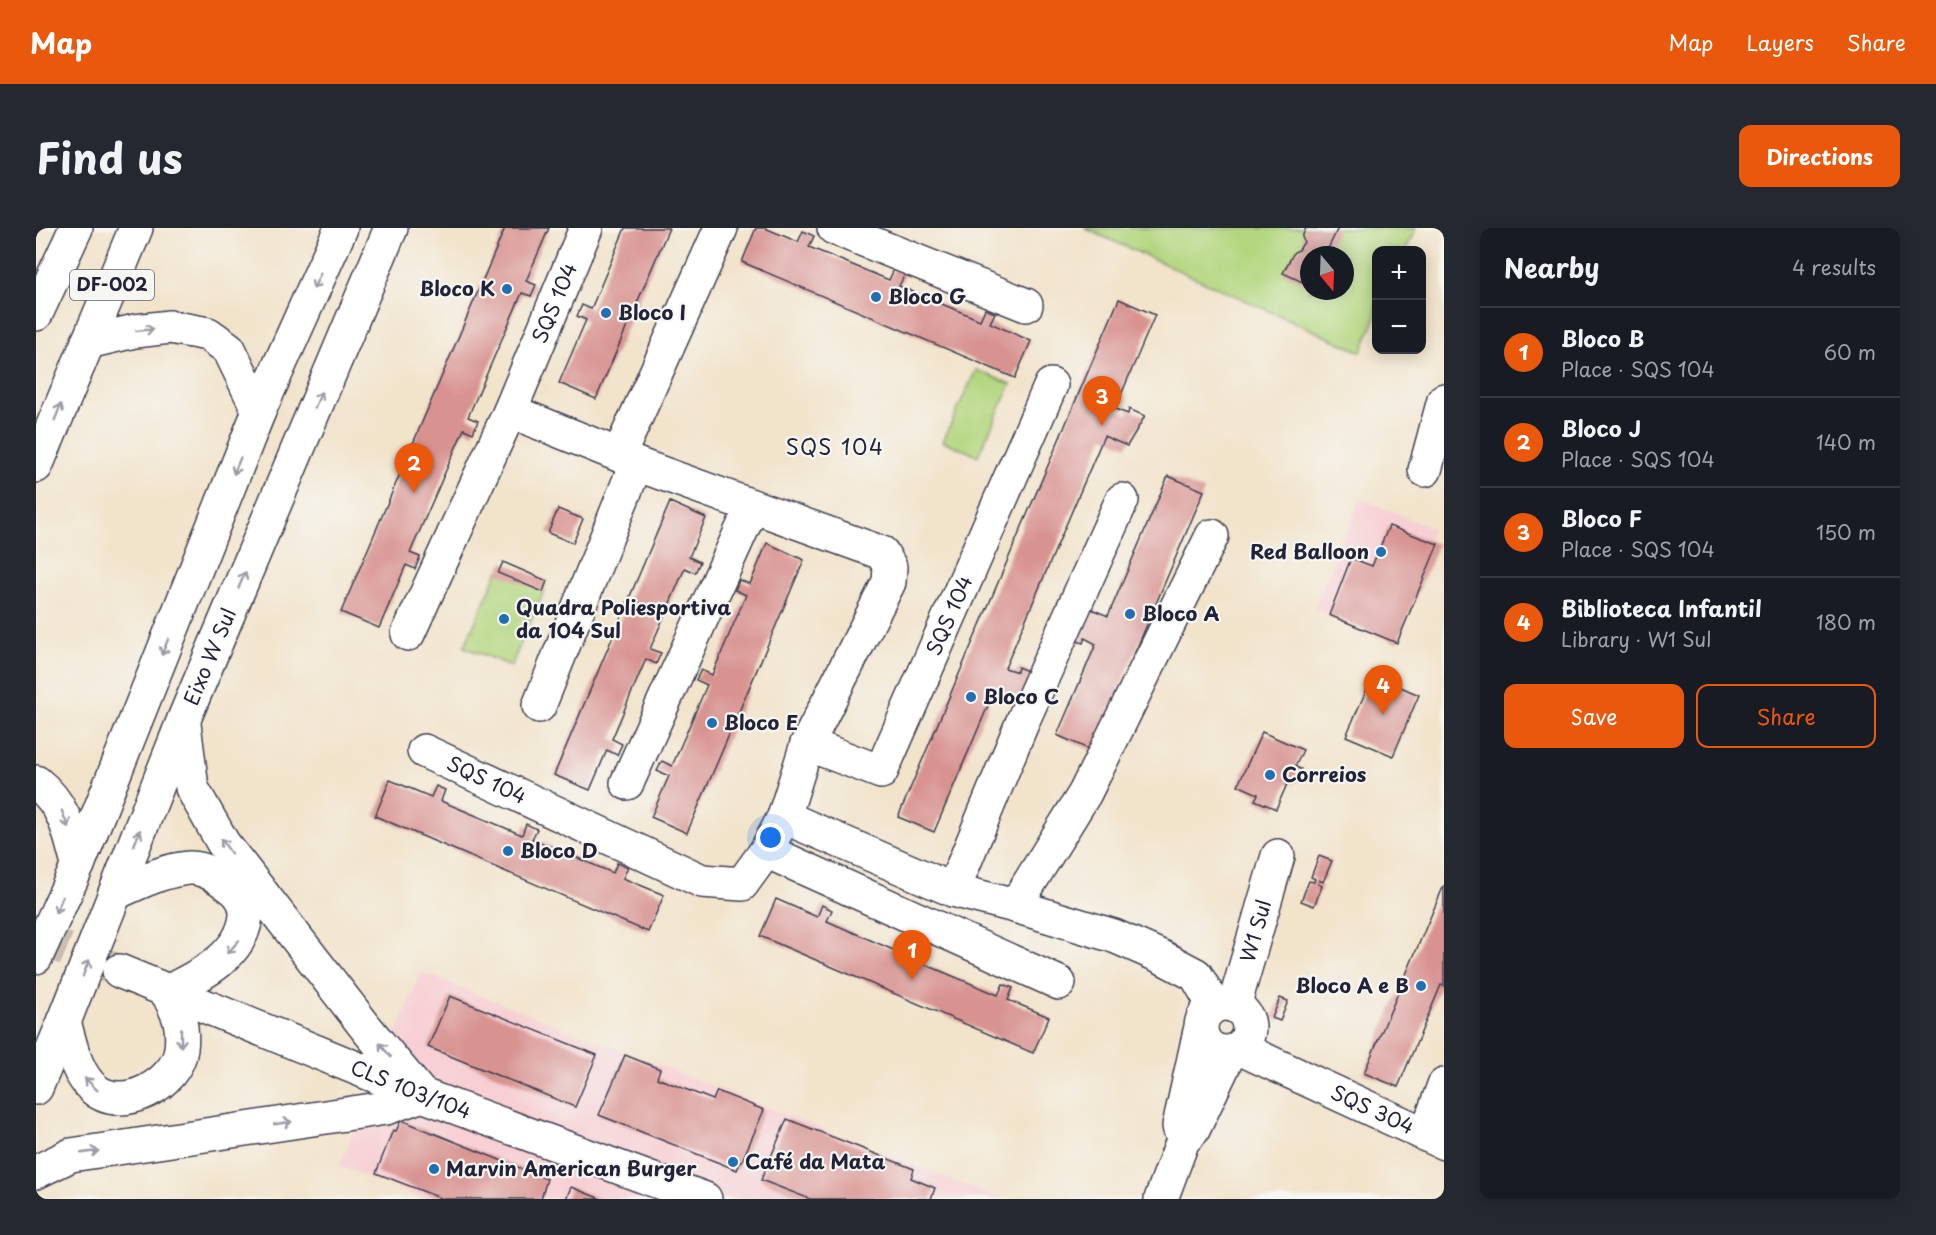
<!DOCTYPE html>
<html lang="en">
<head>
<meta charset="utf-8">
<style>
	:root { --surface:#171b24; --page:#242831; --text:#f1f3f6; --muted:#9ea1a6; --line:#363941; --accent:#ea580c }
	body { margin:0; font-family:"Playpen Sans",sans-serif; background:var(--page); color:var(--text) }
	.controls { position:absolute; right:18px; top:18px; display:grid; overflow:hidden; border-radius:12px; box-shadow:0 3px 15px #0003 }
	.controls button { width:54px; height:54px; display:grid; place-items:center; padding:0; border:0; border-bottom:2px solid var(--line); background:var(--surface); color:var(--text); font:30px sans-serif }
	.compass { position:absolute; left:1264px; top:18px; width:54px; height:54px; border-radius:50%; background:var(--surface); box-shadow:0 3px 15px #0003; rotate:161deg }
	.you { position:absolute; left:735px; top:610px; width:21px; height:21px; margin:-15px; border:4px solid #fff; border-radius:50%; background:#1a73e8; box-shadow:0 0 0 9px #1a73e833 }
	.badge { display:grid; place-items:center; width:39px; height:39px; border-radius:50%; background:var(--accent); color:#fff; font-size:20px; font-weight:700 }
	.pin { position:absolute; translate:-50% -50px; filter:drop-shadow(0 2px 3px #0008) }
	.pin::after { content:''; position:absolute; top:32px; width:21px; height:18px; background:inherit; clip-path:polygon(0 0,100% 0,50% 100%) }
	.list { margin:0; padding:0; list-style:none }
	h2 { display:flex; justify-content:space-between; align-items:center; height:78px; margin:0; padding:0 24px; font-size:26px }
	h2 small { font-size:20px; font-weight:400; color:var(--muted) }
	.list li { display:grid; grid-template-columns:39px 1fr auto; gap:18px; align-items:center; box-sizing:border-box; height:90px; padding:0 24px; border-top:2px solid var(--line) }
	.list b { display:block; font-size:22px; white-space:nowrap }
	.list p { margin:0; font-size:20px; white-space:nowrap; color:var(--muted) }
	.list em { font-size:20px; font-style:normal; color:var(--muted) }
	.actions { display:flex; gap:12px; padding:18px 24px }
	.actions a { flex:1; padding:14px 0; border:2px solid var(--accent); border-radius:12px; text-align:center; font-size:21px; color:var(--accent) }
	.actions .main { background:var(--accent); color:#fff }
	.map { position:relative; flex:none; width:1408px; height:971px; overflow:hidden; border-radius:12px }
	header { display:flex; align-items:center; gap:36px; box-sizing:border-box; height:84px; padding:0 30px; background:var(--accent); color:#fff }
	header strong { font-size:28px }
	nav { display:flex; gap:33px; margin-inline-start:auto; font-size:21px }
	.intro { display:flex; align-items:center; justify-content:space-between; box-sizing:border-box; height:144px; padding:0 36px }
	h1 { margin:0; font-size:42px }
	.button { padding:15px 27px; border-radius:12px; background:var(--accent); color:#fff; font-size:21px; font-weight:700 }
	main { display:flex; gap:36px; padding:0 36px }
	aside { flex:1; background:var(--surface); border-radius:12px; box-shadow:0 3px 15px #0003 }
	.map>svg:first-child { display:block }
	.built { fill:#f7cfd4 }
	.green { fill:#b3d67e; stroke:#6a7c5c; stroke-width:1.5; fill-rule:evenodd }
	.building { fill:#d89391 }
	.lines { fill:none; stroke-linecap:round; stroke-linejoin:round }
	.minor-tunnel { stroke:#c8bcae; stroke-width:33; stroke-dasharray:33 16; stroke-linecap:butt }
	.minor-casing { stroke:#413f51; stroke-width:36 }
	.major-casing { stroke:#413f51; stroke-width:36 }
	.highway-casing { stroke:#413f51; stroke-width:36 }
	.minor { stroke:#fff; stroke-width:33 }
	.major { stroke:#fff; stroke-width:33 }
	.highway { stroke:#fff; stroke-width:33 }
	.oneway { stroke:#9c9ca7 }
	.poi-dot { fill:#1f6fb2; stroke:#f6f6f2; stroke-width:2 }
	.labels { text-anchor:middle; stroke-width:4.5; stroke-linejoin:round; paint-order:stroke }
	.shield { fill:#f6f6f2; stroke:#626272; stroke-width:1.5 }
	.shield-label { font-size:18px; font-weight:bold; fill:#22223b }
	.poi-label { font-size:20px; font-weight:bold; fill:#22223b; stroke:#f6f6f2; text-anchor:start }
	.street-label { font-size:20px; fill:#22223b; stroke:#f6f6f2 }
	.neighbourhood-label { font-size:21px; letter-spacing:1.5px; fill:#22223b; stroke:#f6f6f2 }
</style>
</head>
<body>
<header>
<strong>Map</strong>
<nav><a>Map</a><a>Layers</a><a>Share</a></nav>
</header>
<div class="intro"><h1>Find us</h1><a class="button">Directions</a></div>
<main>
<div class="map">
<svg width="1408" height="971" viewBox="0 0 1408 971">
	<rect width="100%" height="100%" fill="#f6f6f2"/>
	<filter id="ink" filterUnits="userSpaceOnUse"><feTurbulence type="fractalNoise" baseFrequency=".0167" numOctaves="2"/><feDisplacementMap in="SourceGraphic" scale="12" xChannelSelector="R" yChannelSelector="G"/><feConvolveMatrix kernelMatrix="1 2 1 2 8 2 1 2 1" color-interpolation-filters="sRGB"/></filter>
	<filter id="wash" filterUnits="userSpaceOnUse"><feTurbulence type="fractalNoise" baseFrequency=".008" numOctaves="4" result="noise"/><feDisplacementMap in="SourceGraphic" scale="24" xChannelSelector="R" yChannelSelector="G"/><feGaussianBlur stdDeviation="1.35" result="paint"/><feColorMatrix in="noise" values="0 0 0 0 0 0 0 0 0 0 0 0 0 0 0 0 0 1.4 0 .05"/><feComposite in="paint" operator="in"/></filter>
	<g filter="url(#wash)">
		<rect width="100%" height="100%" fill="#f2e3cb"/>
		<g class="built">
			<polygon points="1325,270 1397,301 1349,411 1278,381"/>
			<polygon points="386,744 965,971 388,971 303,938"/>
		</g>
		<g class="green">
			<path d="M1048,0H1380L1370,22H1340V89L1325,124ZM1273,27H1309V63H1273Z"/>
			<polygon points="940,142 975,156 942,228 907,213"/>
			<polygon points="462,343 508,363 475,438 428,419"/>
		</g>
		<g id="blocks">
			<g class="building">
				<polygon points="469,0 513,0 490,53 500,57 495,68 486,65 432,189 442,193 437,205 428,201 374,325 384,329 379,341 370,337 343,400 305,384"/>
				<polygon points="589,0 633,0 560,171 523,155 550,92 541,88 546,77 555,81"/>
				<polygon points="720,0 729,0 762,14 767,3 778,8 773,19 853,52 858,41 869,46 863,58 944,92 949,81 959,85 954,95 995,113 979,150 706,34"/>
				<polygon points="1270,0 1302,0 1289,27 1273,27 1273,57 1247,45 1258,24 1263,22 1268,14 1266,9"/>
				<polygon points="1083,71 1119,87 1079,181 1092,186 1093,181 1109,188 1091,218 1068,208 969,440 981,444 982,439 999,446 982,477 957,466 898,604 862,589"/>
				<polygon points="1132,248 1168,263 1057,523 1021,507 1060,416 1049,410 1047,415 1031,409 1048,378 1072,388"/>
				<polygon points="634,274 670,290 653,329 664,334 659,345 649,340 614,421 625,425 620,436 610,431 576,511 586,516 581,527 571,522 554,562 518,547"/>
				<polygon points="522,281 547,291 537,315 512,305"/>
				<polygon points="1353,298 1402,316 1361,415 1293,387 1315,330 1336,338"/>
				<polygon points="731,315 768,332 651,605 615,589 633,548 621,543 626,533 636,538 671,457 660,452 665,442 676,447 710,367 699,362 703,352 714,356"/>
				<polygon points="467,334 511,353 507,364 462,345"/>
				<polygon points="1337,447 1383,467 1357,528 1310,508"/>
				<polygon points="1226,504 1267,522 1259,539 1265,541 1258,556 1252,554 1240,581 1219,572 1222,566 1202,557"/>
				<polygon points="354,552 395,569 400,558 409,562 405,573 486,607 490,596 501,601 496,611 577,645 581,635 592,639 587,650 628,667 612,704 339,588"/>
				<polygon points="1283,628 1296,633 1287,654 1283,652 1282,656 1286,658 1278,678 1265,673 1273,653 1278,654 1279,651 1275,649"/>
				<polygon points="1408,657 1408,758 1405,757 1362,859 1328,845"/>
				<polygon points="740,671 781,689 786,677 796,682 791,693 871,728 876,716 886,721 881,733 962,767 967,756 977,760 972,772 1013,789 997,825 724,708"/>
				<polygon points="414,768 561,827 539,879 392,819"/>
				<polygon points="1244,770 1252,773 1244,793 1236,790"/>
				<polygon points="589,827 624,841 621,850 677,872 681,863 728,882 706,933 705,933 701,942 563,887"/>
				<polygon points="751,891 878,941 875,950 899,960 895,971 774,971 725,952"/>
				<polygon points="365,892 511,951 505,971 407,971 340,945 357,902 360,903"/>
				<polygon points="535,959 565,971 530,971"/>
			</g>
		</g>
	</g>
	<g filter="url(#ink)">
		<use href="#blocks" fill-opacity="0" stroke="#413f51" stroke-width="1.5"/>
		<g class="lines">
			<polyline class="minor-tunnel" points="0,709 79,741"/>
			<defs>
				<g id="minor">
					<polyline points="798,0 990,77"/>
					<polyline points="583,227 685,0"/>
					<polyline points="1389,242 1408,172"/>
					<path id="s1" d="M372,406L474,183L550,0"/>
					<polyline points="503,478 600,236"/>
					<path id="s2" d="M771,516L845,544L1015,157"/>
					<path id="s3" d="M388,523L666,653L706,656L730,623L748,589L771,516L853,354L854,339L846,325L600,236L583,227L474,183"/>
					<polyline points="591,555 716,279"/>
					<polyline points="748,589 917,662 979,678 1078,708 1126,729 1160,747 1178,778"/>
					<polyline points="730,623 1023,755"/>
					<polyline points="917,662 989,488 1086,272"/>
					<polyline points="979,678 1049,565 1176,308"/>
					<path id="s4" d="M83,743L386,867L669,971"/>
					<circle cx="1189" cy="800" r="24"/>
					<path id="s5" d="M1198,778L1242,628"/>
					<path id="s6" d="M1203,820L1408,915"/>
					<polyline points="1144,902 1143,898 1164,803"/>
					<polyline points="1390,907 1408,857"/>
					<polyline points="1125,971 1147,912 1157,902 1194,824"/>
				</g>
				<g id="major">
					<path d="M0,554C29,577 33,603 42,637"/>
					<polyline points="0,729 42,637 223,183 305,0"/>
					<path d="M28,794C35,817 39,844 58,861C87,886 141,855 145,821C148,795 142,786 131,764C163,748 206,728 210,688C211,675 204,665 194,658C182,649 168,639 153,640C127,642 103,655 79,665"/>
					<path id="s7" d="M0,860L28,794L148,491L355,0"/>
					<polyline points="0,944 35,927 350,880 386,867 331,801 187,615 156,560 148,496"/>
				</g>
				<g id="highway">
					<polyline points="0,86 40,0"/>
					<polyline points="52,114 99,103 134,99 172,106 193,121 223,183"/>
					<polyline points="0,238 100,0"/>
				</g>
			</defs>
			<use href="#minor" class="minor-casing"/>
			<use href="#major" class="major-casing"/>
			<use href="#highway" class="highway-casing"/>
			<use href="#minor" class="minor"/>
			<use href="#major" class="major"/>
			<use href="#highway" class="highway"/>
		</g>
		<defs><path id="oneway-shaft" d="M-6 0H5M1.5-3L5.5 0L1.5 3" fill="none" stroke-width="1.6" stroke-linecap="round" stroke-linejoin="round" transform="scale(1.5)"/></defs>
		<g class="oneway">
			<use href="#oneway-shaft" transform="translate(281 53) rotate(114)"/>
			<use href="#oneway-shaft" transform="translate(109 102) rotate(-6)"/>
			<use href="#oneway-shaft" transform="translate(282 172) rotate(-67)"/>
			<use href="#oneway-shaft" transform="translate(22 184) rotate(-68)"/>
			<use href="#oneway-shaft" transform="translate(201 238) rotate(112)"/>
			<use href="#oneway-shaft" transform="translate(206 352) rotate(-67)"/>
			<use href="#oneway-shaft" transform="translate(129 419) rotate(112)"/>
			<use href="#oneway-shaft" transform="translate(29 591) rotate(69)"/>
			<use href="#oneway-shaft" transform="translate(101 610) rotate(-68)"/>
			<use href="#oneway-shaft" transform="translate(190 618) rotate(-125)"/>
			<use href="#oneway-shaft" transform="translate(23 677) rotate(114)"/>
			<use href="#oneway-shaft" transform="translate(197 719) rotate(132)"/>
			<use href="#oneway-shaft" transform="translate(50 740) rotate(-69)"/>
			<use href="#oneway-shaft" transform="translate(145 810) rotate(90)"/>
			<use href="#oneway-shaft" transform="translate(349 822) rotate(-130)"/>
			<use href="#oneway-shaft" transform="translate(55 856) rotate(-135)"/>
			<use href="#oneway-shaft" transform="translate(247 895) rotate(-8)"/>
			<use href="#oneway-shaft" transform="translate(54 924) rotate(-8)"/>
		</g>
	</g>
	<g class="poi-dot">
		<circle cx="471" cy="61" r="6"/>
		<circle cx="840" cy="69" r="6"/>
		<circle cx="570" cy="85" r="6"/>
		<circle cx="1345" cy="324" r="6"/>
		<circle cx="1094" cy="386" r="6"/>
		<circle cx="468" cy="391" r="6"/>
		<circle cx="935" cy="469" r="6"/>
		<circle cx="676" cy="495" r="6"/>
		<circle cx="1234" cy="547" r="6"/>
		<circle cx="472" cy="623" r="6"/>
		<circle cx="1385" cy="758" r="6"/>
		<circle cx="697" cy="934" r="6"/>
		<circle cx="398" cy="941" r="6"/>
	</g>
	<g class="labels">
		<rect class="shield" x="34" y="42" width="84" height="30" rx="4.5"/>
		<g class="shield-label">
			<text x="76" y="63">DF-002</text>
		</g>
		<g class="poi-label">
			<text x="459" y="68" text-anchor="end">Bloco K</text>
			<text x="852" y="76">Bloco G</text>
			<text x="582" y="92">Bloco I</text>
			<text x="1333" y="331" text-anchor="end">Red Balloon</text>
			<text x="480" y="387">Quadra Poliesportiva<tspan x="480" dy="23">da 104 Sul</tspan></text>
			<text x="1106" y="393">Bloco A</text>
			<text x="947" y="476">Bloco C</text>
			<text x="688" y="502">Bloco E</text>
			<text x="1246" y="554">Correios</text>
			<text x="484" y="630">Bloco D</text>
			<text x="1373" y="765" text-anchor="end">Bloco A e B</text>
			<text x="709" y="941">Café da Mata</text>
			<text x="410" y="948">Marvin American Burger</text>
		</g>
		<g class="street-label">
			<text dy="7" stroke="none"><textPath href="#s1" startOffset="362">SQS 104</textPath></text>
			<text dy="7" stroke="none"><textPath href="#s2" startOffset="250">SQS 104</textPath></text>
			<text dy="7" stroke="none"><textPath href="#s7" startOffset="465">Eixo W Sul</textPath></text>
			<text dy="7" stroke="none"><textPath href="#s3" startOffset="69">SQS 104</textPath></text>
			<text dy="7" stroke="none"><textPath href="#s5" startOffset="78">W1 Sul</textPath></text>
			<text dy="7" stroke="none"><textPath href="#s4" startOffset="315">CLS 103/104</textPath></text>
			<text dy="7" stroke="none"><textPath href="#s6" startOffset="147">SQS 304</textPath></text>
		</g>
		<g class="neighbourhood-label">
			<text x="799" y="227">SQS 104</text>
		</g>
	</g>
</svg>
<div class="controls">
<button>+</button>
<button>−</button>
</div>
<svg class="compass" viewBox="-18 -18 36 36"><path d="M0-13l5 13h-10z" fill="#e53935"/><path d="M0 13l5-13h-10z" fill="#9ea1a6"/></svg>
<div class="you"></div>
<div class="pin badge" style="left:876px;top:752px">1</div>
<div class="pin badge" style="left:378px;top:265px">2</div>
<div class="pin badge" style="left:1066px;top:198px">3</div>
<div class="pin badge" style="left:1347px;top:487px">4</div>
</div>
<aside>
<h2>Nearby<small>4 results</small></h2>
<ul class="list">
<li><span class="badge">1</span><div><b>Bloco B</b><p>Place · SQS 104</p></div><em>60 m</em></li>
<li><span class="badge">2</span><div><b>Bloco J</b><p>Place · SQS 104</p></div><em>140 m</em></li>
<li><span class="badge">3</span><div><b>Bloco F</b><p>Place · SQS 104</p></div><em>150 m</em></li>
<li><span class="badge">4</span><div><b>Biblioteca Infantil</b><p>Library · W1 Sul</p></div><em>180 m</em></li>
</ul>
<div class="actions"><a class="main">Save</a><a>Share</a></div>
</aside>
</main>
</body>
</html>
